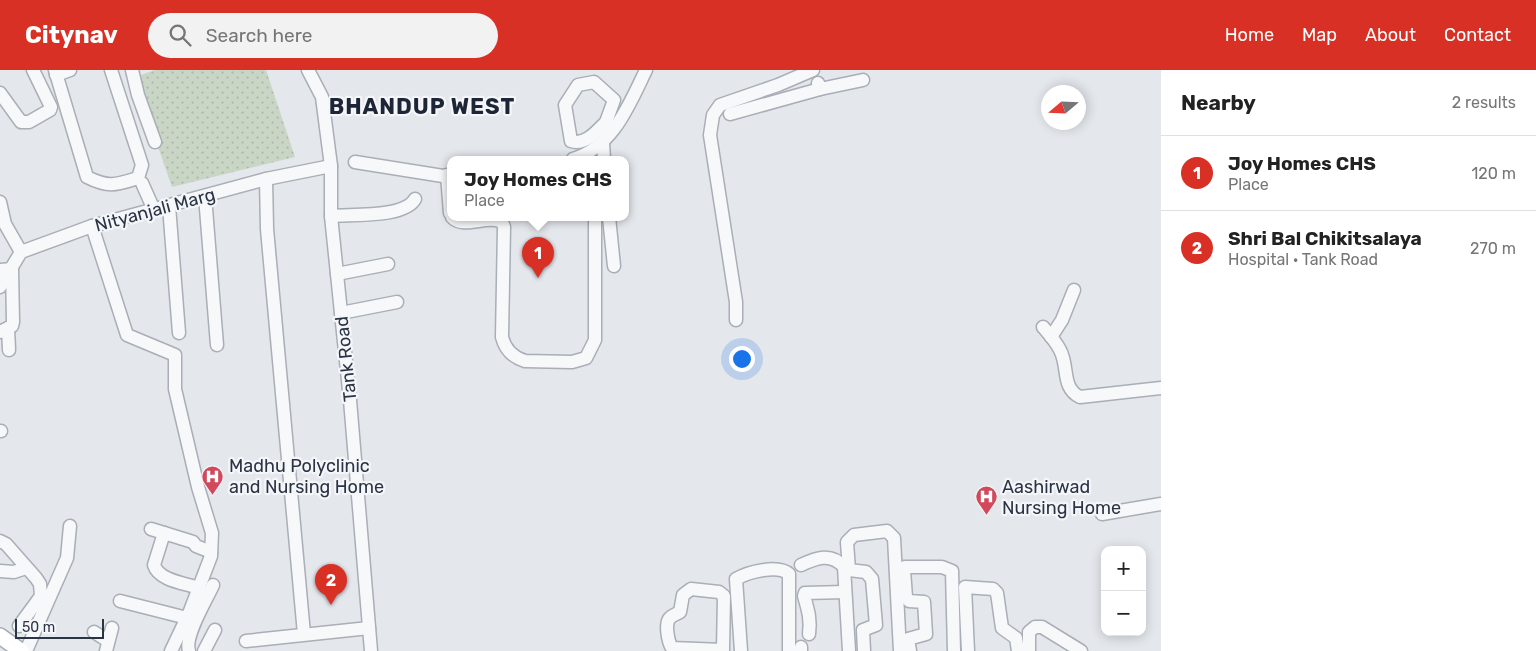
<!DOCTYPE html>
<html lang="en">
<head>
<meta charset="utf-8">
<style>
	:root { --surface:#fff; --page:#f2f2f2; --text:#222; --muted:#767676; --line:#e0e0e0; --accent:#d93025 }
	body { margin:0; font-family:Rubik,sans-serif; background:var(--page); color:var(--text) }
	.controls { position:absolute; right:15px; bottom:15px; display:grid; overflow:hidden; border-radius:10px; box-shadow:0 2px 12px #0003 }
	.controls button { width:45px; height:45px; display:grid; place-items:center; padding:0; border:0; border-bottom:1px solid var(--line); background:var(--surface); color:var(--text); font:25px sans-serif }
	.compass { position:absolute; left:1041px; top:15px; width:45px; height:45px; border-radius:50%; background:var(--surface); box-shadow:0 2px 12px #0003; rotate:251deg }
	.scale { position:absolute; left:15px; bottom:12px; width:89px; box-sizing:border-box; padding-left:5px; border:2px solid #2b3445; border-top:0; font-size:14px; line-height:18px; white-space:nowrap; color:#2b3445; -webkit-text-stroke:4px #f4f6f9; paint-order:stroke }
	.you { position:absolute; left:741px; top:288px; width:18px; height:18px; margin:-12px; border:4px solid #fff; border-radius:50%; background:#1a73e8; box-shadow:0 0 0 8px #1a73e833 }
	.badge { display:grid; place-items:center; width:32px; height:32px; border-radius:50%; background:var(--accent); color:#fff; font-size:16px; font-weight:700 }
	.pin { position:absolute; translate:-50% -41px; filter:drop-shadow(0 1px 2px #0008) }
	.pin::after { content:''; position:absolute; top:26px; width:18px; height:15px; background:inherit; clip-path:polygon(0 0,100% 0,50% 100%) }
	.popup { position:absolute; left:447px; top:86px; width:182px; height:65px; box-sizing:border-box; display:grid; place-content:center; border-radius:10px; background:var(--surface); filter:drop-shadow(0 1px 4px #0005); font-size:16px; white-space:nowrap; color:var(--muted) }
	.popup b { font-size:19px; color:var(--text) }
	.popup::after { content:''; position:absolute; left:50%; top:100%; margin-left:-10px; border:10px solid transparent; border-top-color:var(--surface) }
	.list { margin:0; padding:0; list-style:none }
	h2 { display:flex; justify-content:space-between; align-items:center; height:65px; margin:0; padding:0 20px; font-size:21px }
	h2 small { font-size:16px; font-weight:400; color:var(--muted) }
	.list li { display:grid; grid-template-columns:32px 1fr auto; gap:15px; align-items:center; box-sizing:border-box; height:75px; padding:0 20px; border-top:1px solid var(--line) }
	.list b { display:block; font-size:19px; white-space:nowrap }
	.list p { margin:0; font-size:16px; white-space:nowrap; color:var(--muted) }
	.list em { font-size:16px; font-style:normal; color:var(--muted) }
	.icon { flex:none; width:28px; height:28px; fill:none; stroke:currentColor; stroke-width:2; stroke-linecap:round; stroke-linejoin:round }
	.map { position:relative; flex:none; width:1161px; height:581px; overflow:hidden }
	header { display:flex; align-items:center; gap:30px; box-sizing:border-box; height:70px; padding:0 25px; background:var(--accent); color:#fff }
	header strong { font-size:24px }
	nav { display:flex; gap:28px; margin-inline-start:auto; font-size:18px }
	.search { width:350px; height:45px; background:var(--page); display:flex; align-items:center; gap:12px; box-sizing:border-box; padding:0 18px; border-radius:28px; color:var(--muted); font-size:19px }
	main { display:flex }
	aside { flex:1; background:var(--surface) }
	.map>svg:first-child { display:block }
	.grass { fill:url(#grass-dots) }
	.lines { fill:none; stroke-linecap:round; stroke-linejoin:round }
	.minor-casing { stroke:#a9aeb7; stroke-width:15 }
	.major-casing { stroke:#a3abb8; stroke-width:18 }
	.minor { stroke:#f7f8fa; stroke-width:12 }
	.major { stroke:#fff; stroke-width:15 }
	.labels { text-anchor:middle; stroke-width:4.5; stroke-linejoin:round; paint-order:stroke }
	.street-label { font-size:18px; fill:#2b3445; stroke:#f4f6f9 }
	.poi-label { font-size:18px; fill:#2b3445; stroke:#f4f6f9; text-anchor:start }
	.district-label { font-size:22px; font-weight:bold; letter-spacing:1px; fill:#1d2536; stroke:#f4f6f9 }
</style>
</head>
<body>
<header>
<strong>Citynav</strong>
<div class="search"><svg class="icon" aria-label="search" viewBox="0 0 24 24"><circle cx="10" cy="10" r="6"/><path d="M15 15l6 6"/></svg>Search here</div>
<nav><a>Home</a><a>Map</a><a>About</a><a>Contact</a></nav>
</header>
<main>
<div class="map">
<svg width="1161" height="581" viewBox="0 0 1161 581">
	<defs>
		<pattern id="grass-dots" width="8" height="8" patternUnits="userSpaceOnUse" patternTransform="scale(1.25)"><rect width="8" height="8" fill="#c9d6c5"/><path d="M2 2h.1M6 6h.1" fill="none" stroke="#adb8ab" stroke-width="1.8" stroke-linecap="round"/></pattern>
	</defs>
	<rect width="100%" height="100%" fill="#e4e7ec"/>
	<polygon class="grass" points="155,0 266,0 295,87 172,117 141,28 141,5"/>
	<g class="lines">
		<defs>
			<g id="minor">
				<path d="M55,0L87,107C109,118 116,115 138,108L142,95L111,0"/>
				<polyline points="132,0 138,25 155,72"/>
				<polyline points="308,0 322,27 331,96 331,146 350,330 371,581"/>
				<polyline points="56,5 70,0"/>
				<polyline points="818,13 820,19 863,10"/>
				<polyline points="0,23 21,52 29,52 50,40 51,37 33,0"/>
				<polyline points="730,44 820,19"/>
				<path d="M606,52C597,61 585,76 571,71L565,35L578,15L594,12L614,30L606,52L613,59"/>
				<polyline points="603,73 604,89"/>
				<path d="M573,89C613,77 629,35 646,0"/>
				<polyline points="355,92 443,106 450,105"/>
				<polyline points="447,105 450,143"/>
				<polyline points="266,109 267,159 304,564"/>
				<polyline points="142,113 154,140"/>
				<polyline points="205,126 217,275"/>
				<polyline points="0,132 5,154 21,182"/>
				<polyline points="169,136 179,263"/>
				<path d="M331,146C353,144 404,148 415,129"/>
				<path d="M452,147C463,160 488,144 502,152L504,157L502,267C505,279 512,287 525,291L572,292L586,288L595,270V147"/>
				<polyline points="609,147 614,196"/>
				<polyline points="92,156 127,265 175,285 175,319 198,417 212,463 211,486 190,541 171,581"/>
				<polyline points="0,200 12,199 13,252 12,256 0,262"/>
				<polyline points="337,204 388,194"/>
				<polyline points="0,217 21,182 92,156 266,109 331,96"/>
				<polyline points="341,243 397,232"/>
				<polyline points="736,250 736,232 710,65 713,45 720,35 778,15 813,0"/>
				<path d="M1043,257C1049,264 1056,272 1060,280C1069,296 1061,318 1080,327L1161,318"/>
				<polyline points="8,258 9,280"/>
				<polyline points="1051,267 1062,250 1074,220"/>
				<polyline points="0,361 1,361"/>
				<polyline points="1102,444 1161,434"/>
				<polyline points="151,459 164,463"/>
				<polyline points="0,471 6,474 36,508 40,514 41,526 19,556"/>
				<path d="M801,495C816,488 831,482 844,497L849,581"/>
				<polyline points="0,501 14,502 26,498"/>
				<path d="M199,518C185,513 159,511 154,495L164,463L193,472L196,476L211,482"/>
				<path d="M691,519L719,522L724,526L723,580L672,578C668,572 665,555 669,549C672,545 677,544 680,542L683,525Z"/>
				<polyline points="120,531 187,548"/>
				<polyline points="94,562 108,571"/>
				<path d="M809,564C811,549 808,540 804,526L805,523L845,522"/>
				<polyline points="246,571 369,558"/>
				<polyline points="801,577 801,581"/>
				<polyline points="26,581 67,488 70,456"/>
				<polyline points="106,581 112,558"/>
				<path d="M189,581C184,566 206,531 213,515"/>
				<polyline points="204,581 215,560"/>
				<path d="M741,581L736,509C748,502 778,494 789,504V581"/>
				<polyline points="864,581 863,560 876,555 872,509 866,502 849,500 847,472 854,465 887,461 894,468 900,581"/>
				<polyline points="910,581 908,569 926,564 924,532 909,531 906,527 904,500 905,497 942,497 952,501 954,581"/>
				<polyline points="968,581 965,517 993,519 997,523 1002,558 1016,568 1018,581"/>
				<polyline points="1029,581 1029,562 1035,557 1042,557 1081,581"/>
			</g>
			<polyline id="major" points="0,566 21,581"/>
		</defs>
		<use href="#minor" class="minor-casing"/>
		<use href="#major" class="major-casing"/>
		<use href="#minor" class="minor"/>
		<use href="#major" class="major"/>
	</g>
	<defs>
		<symbol id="hospital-pin" viewBox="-11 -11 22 30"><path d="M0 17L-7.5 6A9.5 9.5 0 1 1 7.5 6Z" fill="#d1495b" stroke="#f4f6f9"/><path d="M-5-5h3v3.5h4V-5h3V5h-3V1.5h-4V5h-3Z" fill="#fff"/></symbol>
	</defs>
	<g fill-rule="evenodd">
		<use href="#hospital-pin" x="200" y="394" width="25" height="34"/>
		<use href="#hospital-pin" x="974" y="414" width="25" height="34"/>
	</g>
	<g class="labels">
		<g class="street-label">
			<text transform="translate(155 140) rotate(-15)" y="6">Nityanjali Marg</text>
			<text transform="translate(346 289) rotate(-96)" y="6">Tank Road</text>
		</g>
		<g class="poi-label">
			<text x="229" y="402">Madhu Polyclinic<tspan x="229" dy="21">and Nursing Home</tspan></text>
			<text x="1002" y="423">Aashirwad<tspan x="1002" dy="21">Nursing Home</tspan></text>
		</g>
		<g class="district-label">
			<text x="422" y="44">BHANDUP WEST</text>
		</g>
	</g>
</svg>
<div class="controls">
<button>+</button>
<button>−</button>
</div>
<svg class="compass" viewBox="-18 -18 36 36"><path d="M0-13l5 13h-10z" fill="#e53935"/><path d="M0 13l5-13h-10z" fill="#767676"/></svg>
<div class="scale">50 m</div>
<div class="you"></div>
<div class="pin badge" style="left:538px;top:208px">1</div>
<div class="popup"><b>Joy Homes CHS</b>Place</div>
<div class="pin badge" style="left:331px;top:535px">2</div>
</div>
<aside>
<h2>Nearby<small>2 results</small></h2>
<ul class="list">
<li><span class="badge">1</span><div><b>Joy Homes CHS</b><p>Place</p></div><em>120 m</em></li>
<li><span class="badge">2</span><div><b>Shri Bal Chikitsalaya</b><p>Hospital · Tank Road</p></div><em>270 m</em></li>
</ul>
</aside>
</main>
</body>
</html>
